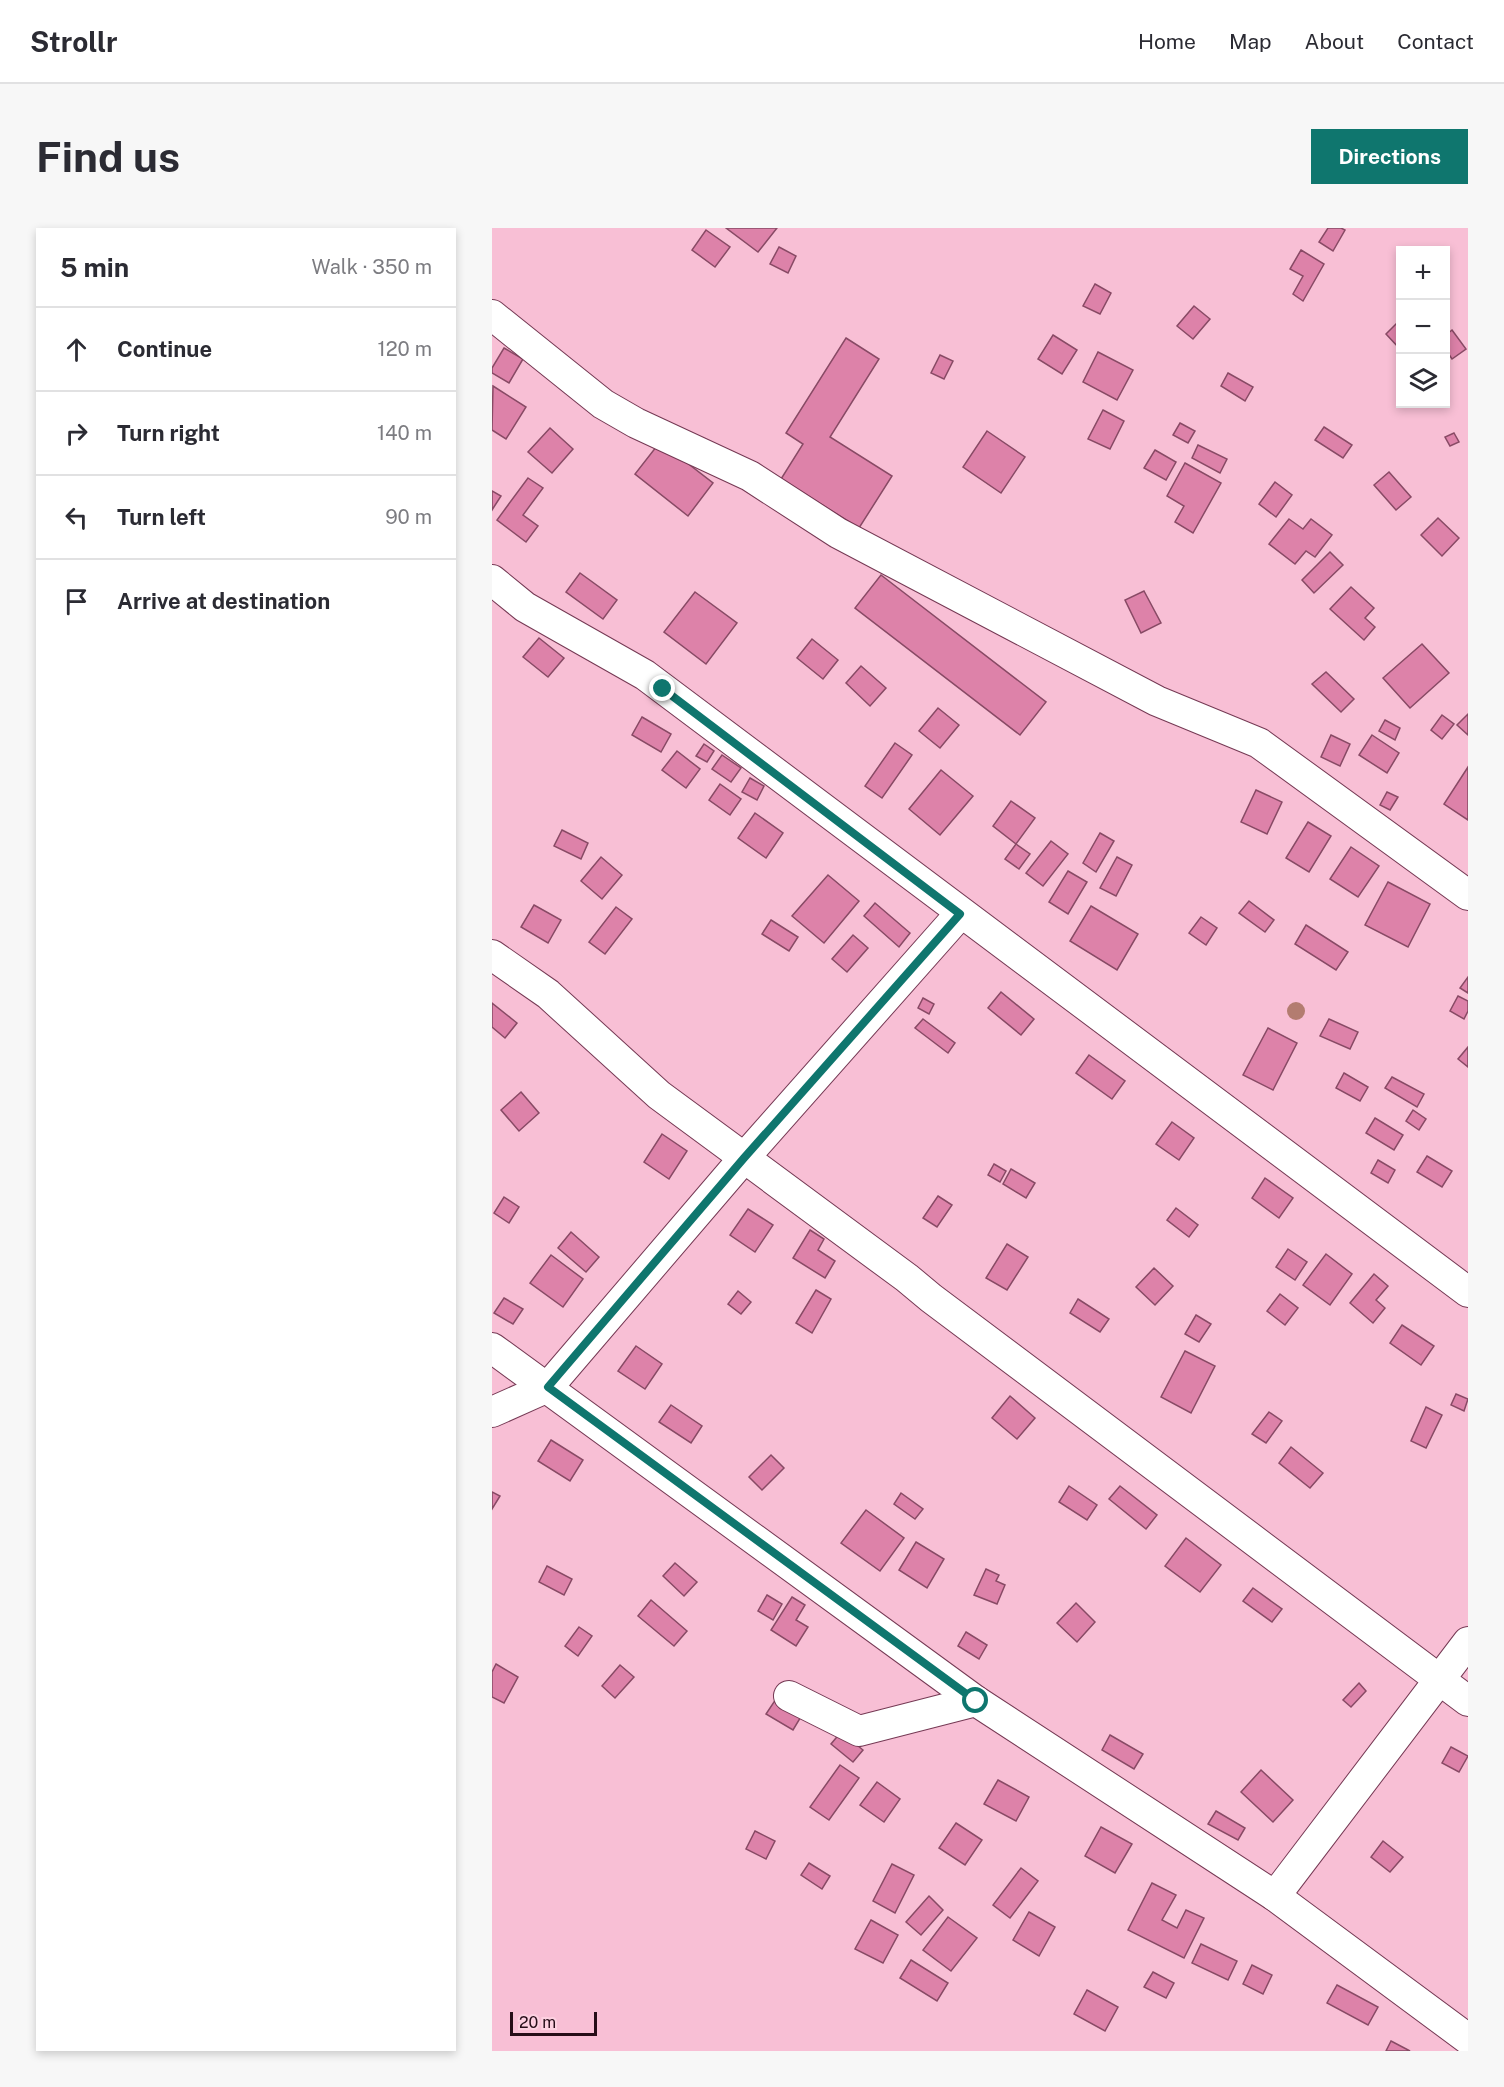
<!DOCTYPE html>
<html lang="en">
<head>
<meta charset="utf-8">
<style>
	:root { --surface:#fff; --page:#f7f7f7; --text:#2b2b33; --muted:#7c7c81; --line:#e1e1e2; --accent:#0f766e }
	body { margin:0; font-family:"Public Sans",sans-serif; background:var(--page); color:var(--text) }
	.controls { position:absolute; right:18px; top:18px; display:grid; overflow:hidden; border-radius:0px; box-shadow:0 3px 9px #0003 }
	.controls button { width:54px; height:54px; display:grid; place-items:center; padding:0; border:0; border-bottom:2px solid var(--line); background:var(--surface); color:var(--text); font:30px sans-serif }
	.scale { position:absolute; left:18px; bottom:15px; width:87px; box-sizing:border-box; padding-left:6px; border:3px solid #260d18; border-top:0; font-size:16px; line-height:21px; white-space:nowrap; color:#260d18; -webkit-text-stroke:4px #fdd1e1; paint-order:stroke }
	.stop { position:absolute; width:18px; height:18px; margin:-14px; border:4px solid #0f766e; border-radius:50%; background:#fff }
	.stop.end { background:#0f766e; border-color:#fff; box-shadow:0 2px 6px #0008 }
	.list { margin:0; padding:0; list-style:none }
	h2 { display:flex; justify-content:space-between; align-items:center; height:78px; margin:0; padding:0 24px; font-size:26px }
	h2 small { font-size:20px; font-weight:400; color:var(--muted) }
	.list li { display:grid; grid-template-columns:39px 1fr auto; gap:18px; align-items:center; box-sizing:border-box; height:84px; padding:0 24px; border-top:2px solid var(--line) }
	.list b { display:block; font-size:22px; white-space:nowrap }
	.list em { font-size:20px; font-style:normal; color:var(--muted) }
	.icon { flex:none; width:33px; height:33px; fill:none; stroke:currentColor; stroke-width:2; stroke-linecap:round; stroke-linejoin:round }
	.map { position:relative; flex:none; width:976px; height:1823px; overflow:hidden; border-radius:0px }
	header { display:flex; align-items:center; gap:36px; box-sizing:border-box; height:84px; padding:0 30px; background:var(--surface); border-bottom:2px solid var(--line) }
	header strong { font-size:28px }
	nav { display:flex; gap:33px; margin-inline-start:auto; font-size:21px }
	.intro { display:flex; align-items:center; justify-content:space-between; box-sizing:border-box; height:144px; padding:0 36px }
	h1 { margin:0; font-size:42px }
	.button { padding:15px 27px; border-radius:0px; background:var(--accent); color:#fff; font-size:21px; font-weight:700 }
	main { display:flex; gap:36px; padding:0 36px }
	aside { flex:1; background:var(--surface); border-radius:0px; box-shadow:0 3px 9px #0003 }
	.map>svg:first-child { display:block }
	.building { fill:#dd82a9; stroke:#884a65; stroke-width:1.5 }
	.lines { fill:none; stroke-linecap:round; stroke-linejoin:round }
	.minor-casing { stroke:#753954; stroke-width:32 }
	.minor { stroke:#fff; stroke-width:30 }
	.tree { fill:#b37c70 }
	.route { stroke:#0f766e; stroke-width:8 }
</style>
</head>
<body>
<header>
<strong>Strollr</strong>
<nav><a>Home</a><a>Map</a><a>About</a><a>Contact</a></nav>
</header>
<div class="intro"><h1>Find us</h1><a class="button">Directions</a></div>
<main>
<aside>
<h2>5 min<small>Walk · 350 m</small></h2>
<ul class="list">
<li><svg class="icon" aria-label="ahead" viewBox="0 0 24 24"><path d="M12 20V5M6 11l6-6 6 6"/></svg><div><b>Continue</b></div><em>120 m</em></li>
<li><svg class="icon" aria-label="right" viewBox="0 0 24 24"><path d="M7 20v-9h11M14 6l5 5-5 5"/></svg><div><b>Turn right</b></div><em>140 m</em></li>
<li><svg class="icon" aria-label="left" viewBox="0 0 24 24"><path d="M17 20v-9H6M10 6l-5 5 5 5"/></svg><div><b>Turn left</b></div><em>90 m</em></li>
<li><svg class="icon" aria-label="arrive" viewBox="0 0 24 24"><path d="M6 21V4h12l-3 4 3 4H6"/></svg><div><b>Arrive at destination</b></div></li>
</ul>
</aside>
<div class="map">
<svg width="976" height="1823" viewBox="0 0 976 1823">
	<rect width="100%" height="100%" fill="#f8bfd5"/>
	<g class="building">
		<polygon points="234,0 285,0 266,24"/>
		<polygon points="836,0 849,0 853,2 841,23 827,14"/>
		<polygon points="214,2 238,19 223,39 200,22"/>
		<polygon points="287,19 304,28 296,45 278,36"/>
		<polygon points="809,22 832,36 811,73 801,66 811,48 798,41"/>
		<polygon points="603,56 619,65 608,86 591,78"/>
		<polygon points="702,78 718,91 701,111 685,98"/>
		<polygon points="908,92 908,121 894,106"/>
		<polygon points="960,102 974,121 960,131 954,122 954,107"/>
		<polygon points="561,107 585,122 570,146 546,131"/>
		<polygon points="354,110 387,131 338,209 400,248 367,300 289,251 311,216 294,205"/>
		<polygon points="12,120 31,131 17,155 0,145 0,140"/>
		<polygon points="606,124 641,142 625,172 591,154"/>
		<polygon points="448,127 461,133 452,151 439,145"/>
		<polygon points="736,145 761,159 753,173 729,158"/>
		<polygon points="1,158 34,179 14,211 0,202"/>
		<polygon points="611,182 632,193 618,221 596,211"/>
		<polygon points="688,195 703,203 696,215 681,207"/>
		<polygon points="832,199 860,217 851,230 823,212"/>
		<polygon points="58,200 81,221 60,245 36,224"/>
		<polygon points="495,203 533,229 509,265 471,239"/>
		<polygon points="962,205 967,214 958,218 953,209"/>
		<polygon points="168,214 221,255 196,288 143,246"/>
		<polygon points="706,217 735,231 728,245 700,230"/>
		<polygon points="663,222 684,234 674,252 652,240"/>
		<polygon points="693,235 729,255 701,305 683,294 692,278 675,268"/>
		<polygon points="897,244 919,269 904,282 882,257"/>
		<polygon points="36,250 51,260 31,287 46,298 34,314 5,292"/>
		<polygon points="783,254 800,267 784,289 767,276"/>
		<polygon points="0,263 9,268 0,282"/>
		<polygon points="946,290 967,310 950,328 929,307"/>
		<polygon points="797,291 811,301 819,291 840,307 823,329 814,323 803,336 777,316"/>
		<polygon points="838,324 851,337 822,365 810,352"/>
		<polygon points="88,345 125,372 111,391 74,364"/>
		<polygon points="389,347 554,474 528,507 363,380"/>
		<polygon points="859,359 882,380 873,390 883,399 872,412 838,381"/>
		<polygon points="652,363 669,395 649,405 633,372"/>
		<polygon points="203,364 245,395 214,436 172,404"/>
		<polygon points="47,410 72,430 56,449 31,429"/>
		<polygon points="320,411 346,432 331,451 305,430"/>
		<polygon points="930,416 957,445 918,480 891,450"/>
		<polygon points="369,438 394,460 378,478 354,455"/>
		<polygon points="834,444 862,471 849,484 820,456"/>
		<polygon points="446,480 467,497 448,520 427,503"/>
		<polygon points="976,486 976,507 965,497"/>
		<polygon points="950,487 962,496 950,511 939,502"/>
		<polygon points="150,489 179,506 169,524 140,507"/>
		<polygon points="893,492 908,500 903,512 887,503"/>
		<polygon points="839,507 858,516 848,538 829,529"/>
		<polygon points="880,507 907,525 895,545 867,527"/>
		<polygon points="403,515 420,527 390,570 373,558"/>
		<polygon points="212,516 222,523 215,534 204,528"/>
		<polygon points="185,523 208,541 194,560 170,542"/>
		<polygon points="230,527 249,540 239,554 220,541"/>
		<polygon points="976,539 976,592 952,576"/>
		<polygon points="449,542 481,568 448,607 417,581"/>
		<polygon points="258,550 272,558 265,572 250,564"/>
		<polygon points="228,556 249,571 238,587 217,572"/>
		<polygon points="764,562 790,574 775,606 749,594"/>
		<polygon points="895,564 906,569 898,582 888,577"/>
		<polygon points="519,573 543,590 524,616 501,598"/>
		<polygon points="263,585 291,605 274,630 246,610"/>
		<polygon points="816,594 839,608 817,644 794,630"/>
		<polygon points="70,602 96,615 89,631 62,618"/>
		<polygon points="608,605 622,613 604,644 591,635"/>
		<polygon points="559,613 576,626 551,658 534,645"/>
		<polygon points="524,616 538,626 527,641 513,631"/>
		<polygon points="859,619 887,638 866,669 838,651"/>
		<polygon points="109,629 130,647 110,671 89,653"/>
		<polygon points="625,629 640,637 624,668 608,660"/>
		<polygon points="576,643 595,654 576,686 557,674"/>
		<polygon points="336,647 367,673 332,715 300,688"/>
		<polygon points="896,654 938,676 916,719 873,697"/>
		<polygon points="757,673 782,692 773,704 747,685"/>
		<polygon points="383,675 418,705 407,719 372,688"/>
		<polygon points="42,677 69,692 56,715 29,699"/>
		<polygon points="599,678 646,706 625,742 578,713"/>
		<polygon points="124,679 140,691 113,726 97,714"/>
		<polygon points="709,689 725,700 714,717 697,705"/>
		<polygon points="279,692 306,709 297,723 270,706"/>
		<polygon points="814,697 856,724 844,742 803,716"/>
		<polygon points="361,707 376,720 355,744 340,731"/>
		<polygon points="976,749 976,765 968,760"/>
		<polygon points="509,764 542,791 529,807 496,780"/>
		<polygon points="966,768 976,773 976,783 972,791 958,783"/>
		<polygon points="431,770 442,776 437,786 426,780"/>
		<polygon points="0,775 25,795 13,810 0,799"/>
		<polygon points="431,791 463,815 456,825 423,800"/>
		<polygon points="837,791 866,804 858,821 828,808"/>
		<polygon points="776,800 805,815 781,862 751,847"/>
		<polygon points="976,819 976,839 966,831"/>
		<polygon points="597,827 633,853 620,871 584,845"/>
		<polygon points="852,845 876,859 868,873 844,860"/>
		<polygon points="900,849 932,866 925,879 893,860"/>
		<polygon points="29,864 47,885 27,903 9,882"/>
		<polygon points="921,882 934,891 927,902 914,893"/>
		<polygon points="883,890 911,907 902,922 874,905"/>
		<polygon points="680,894 702,910 687,932 664,916"/>
		<polygon points="170,906 195,923 177,951 152,934"/>
		<polygon points="935,928 960,943 950,959 925,944"/>
		<polygon points="886,932 903,942 896,955 879,945"/>
		<polygon points="502,936 514,943 508,954 496,947"/>
		<polygon points="519,941 543,955 534,970 511,956"/>
		<polygon points="773,950 801,970 787,990 760,970"/>
		<polygon points="446,968 460,977 445,999 431,990"/>
		<polygon points="12,969 27,979 17,995 2,985"/>
		<polygon points="684,980 706,997 697,1009 675,992"/>
		<polygon points="256,981 281,997 263,1024 238,1007"/>
		<polygon points="318,1002 332,1011 326,1022 343,1033 333,1050 301,1030"/>
		<polygon points="79,1004 107,1029 94,1044 66,1020"/>
		<polygon points="515,1016 536,1029 515,1062 494,1050"/>
		<polygon points="796,1021 815,1034 803,1052 784,1039"/>
		<polygon points="834,1026 860,1046 838,1077 811,1057"/>
		<polygon points="59,1027 91,1051 71,1079 38,1055"/>
		<polygon points="662,1040 681,1058 663,1077 644,1059"/>
		<polygon points="882,1046 896,1058 884,1072 893,1080 881,1095 858,1075"/>
		<polygon points="324,1062 339,1071 320,1105 304,1095"/>
		<polygon points="246,1063 259,1074 249,1086 236,1076"/>
		<polygon points="788,1066 806,1080 793,1097 775,1083"/>
		<polygon points="12,1070 31,1081 21,1096 2,1085"/>
		<polygon points="586,1071 617,1091 608,1104 578,1085"/>
		<polygon points="704,1087 719,1096 707,1114 693,1106"/>
		<polygon points="910,1097 942,1118 929,1137 898,1115"/>
		<polygon points="144,1118 170,1136 153,1161 126,1143"/>
		<polygon points="693,1123 723,1138 699,1185 669,1169"/>
		<polygon points="964,1166 976,1171 972,1183 959,1177"/>
		<polygon points="518,1168 543,1190 525,1211 500,1190"/>
		<polygon points="179,1177 210,1198 199,1215 167,1194"/>
		<polygon points="934,1179 950,1187 934,1220 919,1213"/>
		<polygon points="777,1184 790,1193 774,1215 760,1206"/>
		<polygon points="59,1212 91,1232 78,1253 46,1233"/>
		<polygon points="799,1219 831,1245 818,1260 787,1235"/>
		<polygon points="279,1227 292,1240 270,1262 257,1249"/>
		<polygon points="577,1258 605,1277 595,1292 567,1274"/>
		<polygon points="628,1258 665,1287 654,1301 617,1271"/>
		<polygon points="0,1264 8,1268 0,1281"/>
		<polygon points="409,1265 431,1281 423,1291 402,1276"/>
		<polygon points="374,1282 412,1310 388,1343 349,1315"/>
		<polygon points="694,1310 729,1337 708,1364 673,1338"/>
		<polygon points="424,1314 452,1331 435,1360 407,1342"/>
		<polygon points="183,1335 205,1354 192,1368 171,1348"/>
		<polygon points="55,1338 80,1351 72,1367 47,1354"/>
		<polygon points="494,1341 507,1347 504,1353 513,1357 505,1376 482,1367"/>
		<polygon points="761,1360 790,1381 780,1394 751,1373"/>
		<polygon points="275,1367 290,1376 281,1392 266,1383"/>
		<polygon points="300,1369 313,1377 304,1392 316,1399 304,1418 279,1402"/>
		<polygon points="159,1372 195,1403 182,1418 146,1388"/>
		<polygon points="584,1375 603,1394 585,1414 565,1395"/>
		<polygon points="87,1399 100,1408 86,1428 73,1418"/>
		<polygon points="474,1404 495,1417 487,1431 466,1418"/>
		<polygon points="4,1436 26,1449 12,1475 0,1469 0,1444"/>
		<polygon points="128,1437 142,1449 123,1470 110,1458"/>
		<polygon points="867,1455 874,1463 859,1479 851,1472"/>
		<polygon points="284,1471 310,1487 301,1502 274,1486"/>
		<polygon points="349,1504 371,1522 361,1534 339,1516"/>
		<polygon points="618,1507 651,1526 642,1541 610,1522"/>
		<polygon points="959,1519 976,1528 967,1544 950,1535"/>
		<polygon points="348,1537 367,1550 337,1592 318,1579"/>
		<polygon points="769,1542 801,1572 781,1594 749,1564"/>
		<polygon points="506,1552 537,1569 524,1593 492,1576"/>
		<polygon points="385,1554 408,1571 392,1594 368,1577"/>
		<polygon points="724,1583 753,1600 746,1612 716,1596"/>
		<polygon points="464,1595 490,1612 473,1637 447,1620"/>
		<polygon points="609,1599 640,1616 623,1645 593,1628"/>
		<polygon points="263,1603 283,1613 274,1631 254,1621"/>
		<polygon points="891,1613 911,1629 898,1644 879,1629"/>
		<polygon points="317,1635 338,1648 330,1661 309,1647"/>
		<polygon points="400,1636 422,1647 403,1685 381,1673"/>
		<polygon points="529,1640 546,1653 518,1690 501,1677"/>
		<polygon points="660,1655 684,1667 670,1692 685,1700 694,1682 712,1690 692,1730 636,1702"/>
		<polygon points="437,1668 451,1682 429,1707 414,1694"/>
		<polygon points="537,1684 563,1699 547,1728 521,1712"/>
		<polygon points="456,1689 485,1710 459,1743 431,1722"/>
		<polygon points="379,1692 406,1707 391,1735 363,1721"/>
		<polygon points="709,1716 745,1733 736,1752 700,1735"/>
		<polygon points="419,1732 456,1755 445,1773 408,1750"/>
		<polygon points="760,1737 780,1747 771,1766 751,1756"/>
		<polygon points="661,1744 682,1755 674,1770 652,1759"/>
		<polygon points="845,1757 886,1779 876,1797 835,1775"/>
		<polygon points="595,1762 626,1779 613,1803 582,1786"/>
		<polygon points="899,1813 918,1823 894,1823"/>
	</g>
	<g class="lines">
		<defs>
			<g id="minor">
				<polyline points="0,87 111,176 144,195 258,248 346,305 665,473 767,515 976,667"/>
				<polyline points="0,352 33,379 153,447 976,1064"/>
				<polyline points="0,727 56,766 167,867 415,1050 439,1070 976,1473"/>
				<polyline points="0,1120 484,1473 783,1668 976,1811"/>
				<polyline points="0,1184 56,1159 252,930 468,686"/>
				<polyline points="297,1468 367,1503 484,1473"/>
				<polyline points="783,1668 976,1414"/>
			</g>
		</defs>
		<use href="#minor" class="minor-casing"/>
		<use href="#minor" class="minor"/>
	</g>
	<circle class="tree" cx="804" cy="783" r="9"/>
	<g class="lines">
		<polyline class="route" points="171,461 468,686 252,930 56,1159 484,1473"/>
	</g>
</svg>
<div class="controls">
<button>+</button>
<button>−</button>
<button><svg class="icon" aria-label="layers" viewBox="0 0 24 24"><path d="M12 4l9 5-9 5-9-5zM3 14l9 5 9-5"/></svg></button>
</div>
<div class="scale">20 m</div>
<div class="stop" style="left:484px;top:1473px"></div>
<div class="stop end" style="left:171px;top:461px"></div>
</div>
</main>
</body>
</html>
